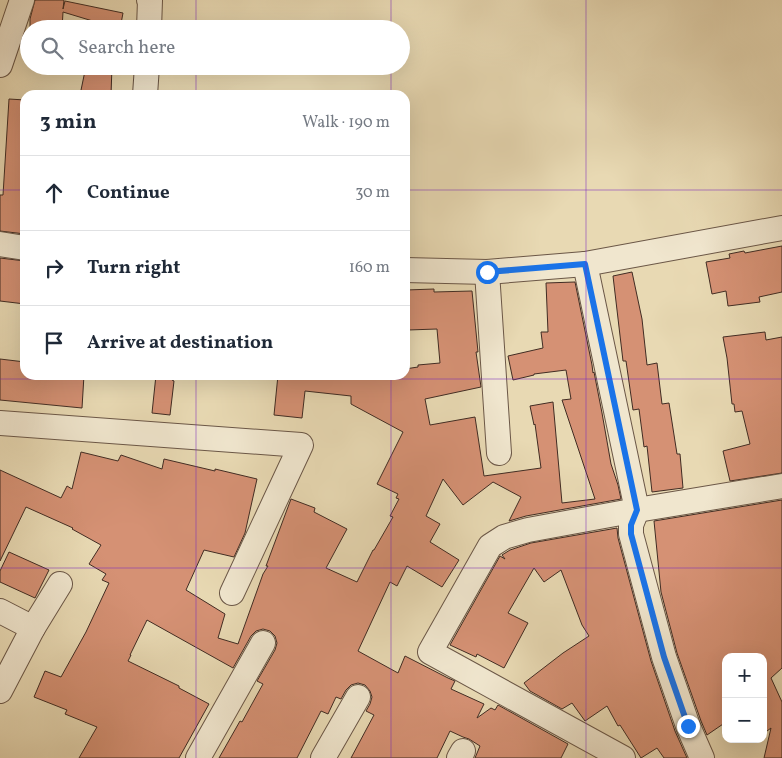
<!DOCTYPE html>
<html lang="en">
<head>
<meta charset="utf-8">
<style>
	:root { --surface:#fff; --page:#f6f6f7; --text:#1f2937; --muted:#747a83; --line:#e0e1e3 }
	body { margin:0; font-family:Vollkorn,serif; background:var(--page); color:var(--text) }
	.controls { position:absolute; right:15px; bottom:15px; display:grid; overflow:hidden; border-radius:10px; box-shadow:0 5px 20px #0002 }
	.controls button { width:45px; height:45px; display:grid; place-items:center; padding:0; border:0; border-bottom:1px solid var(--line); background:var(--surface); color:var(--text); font:25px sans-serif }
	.stop { position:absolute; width:15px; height:15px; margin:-11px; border:4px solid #1a73e8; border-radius:50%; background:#fff }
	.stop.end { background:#1a73e8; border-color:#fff; box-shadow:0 1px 5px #0008 }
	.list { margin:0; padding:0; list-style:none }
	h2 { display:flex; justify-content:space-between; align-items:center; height:65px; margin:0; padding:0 20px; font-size:21px }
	h2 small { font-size:16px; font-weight:400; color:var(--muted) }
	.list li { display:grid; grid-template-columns:32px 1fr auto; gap:15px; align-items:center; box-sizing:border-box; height:75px; padding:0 20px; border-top:1px solid var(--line) }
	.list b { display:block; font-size:19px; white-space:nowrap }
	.list em { font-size:16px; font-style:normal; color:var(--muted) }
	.icon { flex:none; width:28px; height:28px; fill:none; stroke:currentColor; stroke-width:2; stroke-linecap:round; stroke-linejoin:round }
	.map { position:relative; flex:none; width:782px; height:758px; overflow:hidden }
	.search { position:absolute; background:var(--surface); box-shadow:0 5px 20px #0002; left:20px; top:20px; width:390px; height:55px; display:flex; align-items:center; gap:12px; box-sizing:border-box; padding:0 18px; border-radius:28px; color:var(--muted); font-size:19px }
	.panel { position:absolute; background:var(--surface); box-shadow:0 5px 20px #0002; left:20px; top:90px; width:390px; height:290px; border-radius:15px }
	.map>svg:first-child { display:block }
	.building { fill:#d59174; stroke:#412c23 }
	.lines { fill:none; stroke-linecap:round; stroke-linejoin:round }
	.street-casing { stroke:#6b5747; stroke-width:26 }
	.street { stroke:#f0e6ce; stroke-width:24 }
	.route { stroke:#1a73e8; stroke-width:6 }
	.grid { fill:none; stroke:#7b2cbf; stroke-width:1; stroke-opacity:0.55 }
</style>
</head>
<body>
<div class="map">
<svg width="782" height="758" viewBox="0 0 782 758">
	<rect width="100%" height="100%" fill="#e8d9b3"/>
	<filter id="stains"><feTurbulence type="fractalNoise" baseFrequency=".004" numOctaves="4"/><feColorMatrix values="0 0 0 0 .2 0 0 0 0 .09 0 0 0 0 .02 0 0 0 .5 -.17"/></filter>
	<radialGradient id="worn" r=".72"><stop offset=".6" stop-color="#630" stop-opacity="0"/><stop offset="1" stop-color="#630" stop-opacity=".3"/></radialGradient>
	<g class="building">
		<polygon points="35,0 64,0 63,9 65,1 123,13 120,29 95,29 96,22 63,12 62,29 30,29 30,19"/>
		<polygon points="86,66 112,66 111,95 80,95"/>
		<polygon points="9,99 25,100 25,234 0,231 0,195 3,195"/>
		<polygon points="782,246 782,292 759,297 760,302 728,306 726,291 712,294 706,262 730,258 729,254 744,251 745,253"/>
		<polygon points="0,258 25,261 25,304 0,301"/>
		<polygon points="632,272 642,319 647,365 657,363 662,404 669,403 677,454 680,454 683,488 652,492 647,446 644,447 639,409 633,410 626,361 623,361 613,276"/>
		<polygon points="575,282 592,365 593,373 594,372 602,413 611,464 618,485 621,499 526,516 509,521 521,497 493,482 463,505 443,479 426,516 440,524 430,542 459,560 442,587 407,566 397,586 390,582 358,651 398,673 405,656 448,678 455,681 451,689 484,704 477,718 491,708 495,710 498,705 568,744 561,758 475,758 480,746 469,739 463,737 450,731 437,758 351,758 374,715 366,711 370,704 372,697 370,691 365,685 358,683 351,685 346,690 341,699 336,697 328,714 321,711 297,758 219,758 240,721 242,722 263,684 257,681 275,650 277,643 275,636 270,631 263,629 256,631 251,636 233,668 147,620 130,655 131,655 128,661 179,686 179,688 209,704 179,758 79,758 97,727 65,714 67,710 34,697 45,671 61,677 86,632 109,583 102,580 106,574 89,564 101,545 72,529 73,528 26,507 0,561 0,470 61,498 67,486 72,489 81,452 118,461 121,455 162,469 164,459 215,471 215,469 257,479 245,533 234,557 204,550 186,590 225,614 218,638 238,644 263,574 268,566 266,566 291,499 315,508 314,512 347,529 326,568 357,582 373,550 374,550 393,517 390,516 399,499 396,498 398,494 377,484 403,432 351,404 351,396 305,391 302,418 274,415 278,375 405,375 405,369 418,367 418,365 440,363 437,329 408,330 406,290 434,289 434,292 472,291 478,352 476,352 481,387 425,399 430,425 475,417 484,476 541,468 535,424 534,425 530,406 553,402 562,503 595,499 562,400 571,399 566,370 534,374 534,375 513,380 508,356 543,348 541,332 548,332 546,283"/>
		<polygon points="765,332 766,340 782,337 782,473 730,481 723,451 750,444 742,411 735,412 734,404 732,404 727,358 723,337"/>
		<polygon points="0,359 25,362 25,375 84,375 82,408 0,400"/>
		<polygon points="156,375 172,375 172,380 174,381 170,415 152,413"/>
		<polygon points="782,500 782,668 771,678 782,702 782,758 764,758 771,728 763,734 763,657 726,657 726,722 707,735 701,721 677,653 661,592 654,521"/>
		<polygon points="617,528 618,538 651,661 675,731 687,758 664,758 657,748 641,758 620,725 618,726 607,706 585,721 572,703 562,709 530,691 524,683 563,653 589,636 582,625 561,570 544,582 534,568 508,613 528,623 504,668 477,654 476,657 450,645 500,556 505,559 502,555 510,550 531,543"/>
		<polygon points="9,552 49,570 35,598 0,582 0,571"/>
	</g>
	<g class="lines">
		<defs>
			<g id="street">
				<polyline points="149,0 150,0 149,29"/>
				<polyline points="0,65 22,0"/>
				<polyline points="145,95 147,66"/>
				<polyline points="0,244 25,248"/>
				<polyline points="585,264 637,510 631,525 631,534 664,657 688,726 702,758"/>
				<polyline points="405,270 487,272 585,264 782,228"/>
				<polyline points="487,272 499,453"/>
				<polyline points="0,423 301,445 232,593"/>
				<polyline points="0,611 33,628"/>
				<polyline points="0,691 33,628 60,584"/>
				<polyline points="198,758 263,643"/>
				<polyline points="323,758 358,697"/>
				<polyline points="459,758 463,751"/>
				<polyline points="623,758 430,652 490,546 504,537 528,530 637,510 782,486"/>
			</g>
		</defs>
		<use href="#street" class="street-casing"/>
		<use href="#street" class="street"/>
	</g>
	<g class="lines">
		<polyline class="route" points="487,272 585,264 637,510 631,525 631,534 664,657 688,726"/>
	</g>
	<path class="grid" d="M196,0V29M391,0V29M586,0V758M196,66V95M391,66V95M0,190H25M405,190H782M196,375V758M391,375V758M0,379H782M0,568H782"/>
	<rect width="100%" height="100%" filter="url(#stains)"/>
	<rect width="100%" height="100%" fill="url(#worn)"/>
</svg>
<div class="controls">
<button>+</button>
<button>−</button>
</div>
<div class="stop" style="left:487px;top:272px"></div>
<div class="stop end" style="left:688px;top:726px"></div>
<div class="search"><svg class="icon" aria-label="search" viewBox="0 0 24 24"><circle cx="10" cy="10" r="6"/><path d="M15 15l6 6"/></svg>Search here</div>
<section class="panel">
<h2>3 min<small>Walk · 190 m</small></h2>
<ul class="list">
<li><svg class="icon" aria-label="ahead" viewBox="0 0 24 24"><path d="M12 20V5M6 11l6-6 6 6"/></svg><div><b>Continue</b></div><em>30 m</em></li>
<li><svg class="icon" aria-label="right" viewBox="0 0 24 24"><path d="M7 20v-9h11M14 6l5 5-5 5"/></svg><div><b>Turn right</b></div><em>160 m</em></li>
<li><svg class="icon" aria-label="arrive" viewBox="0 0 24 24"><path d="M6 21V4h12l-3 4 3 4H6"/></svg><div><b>Arrive at destination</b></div></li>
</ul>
</section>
</div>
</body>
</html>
